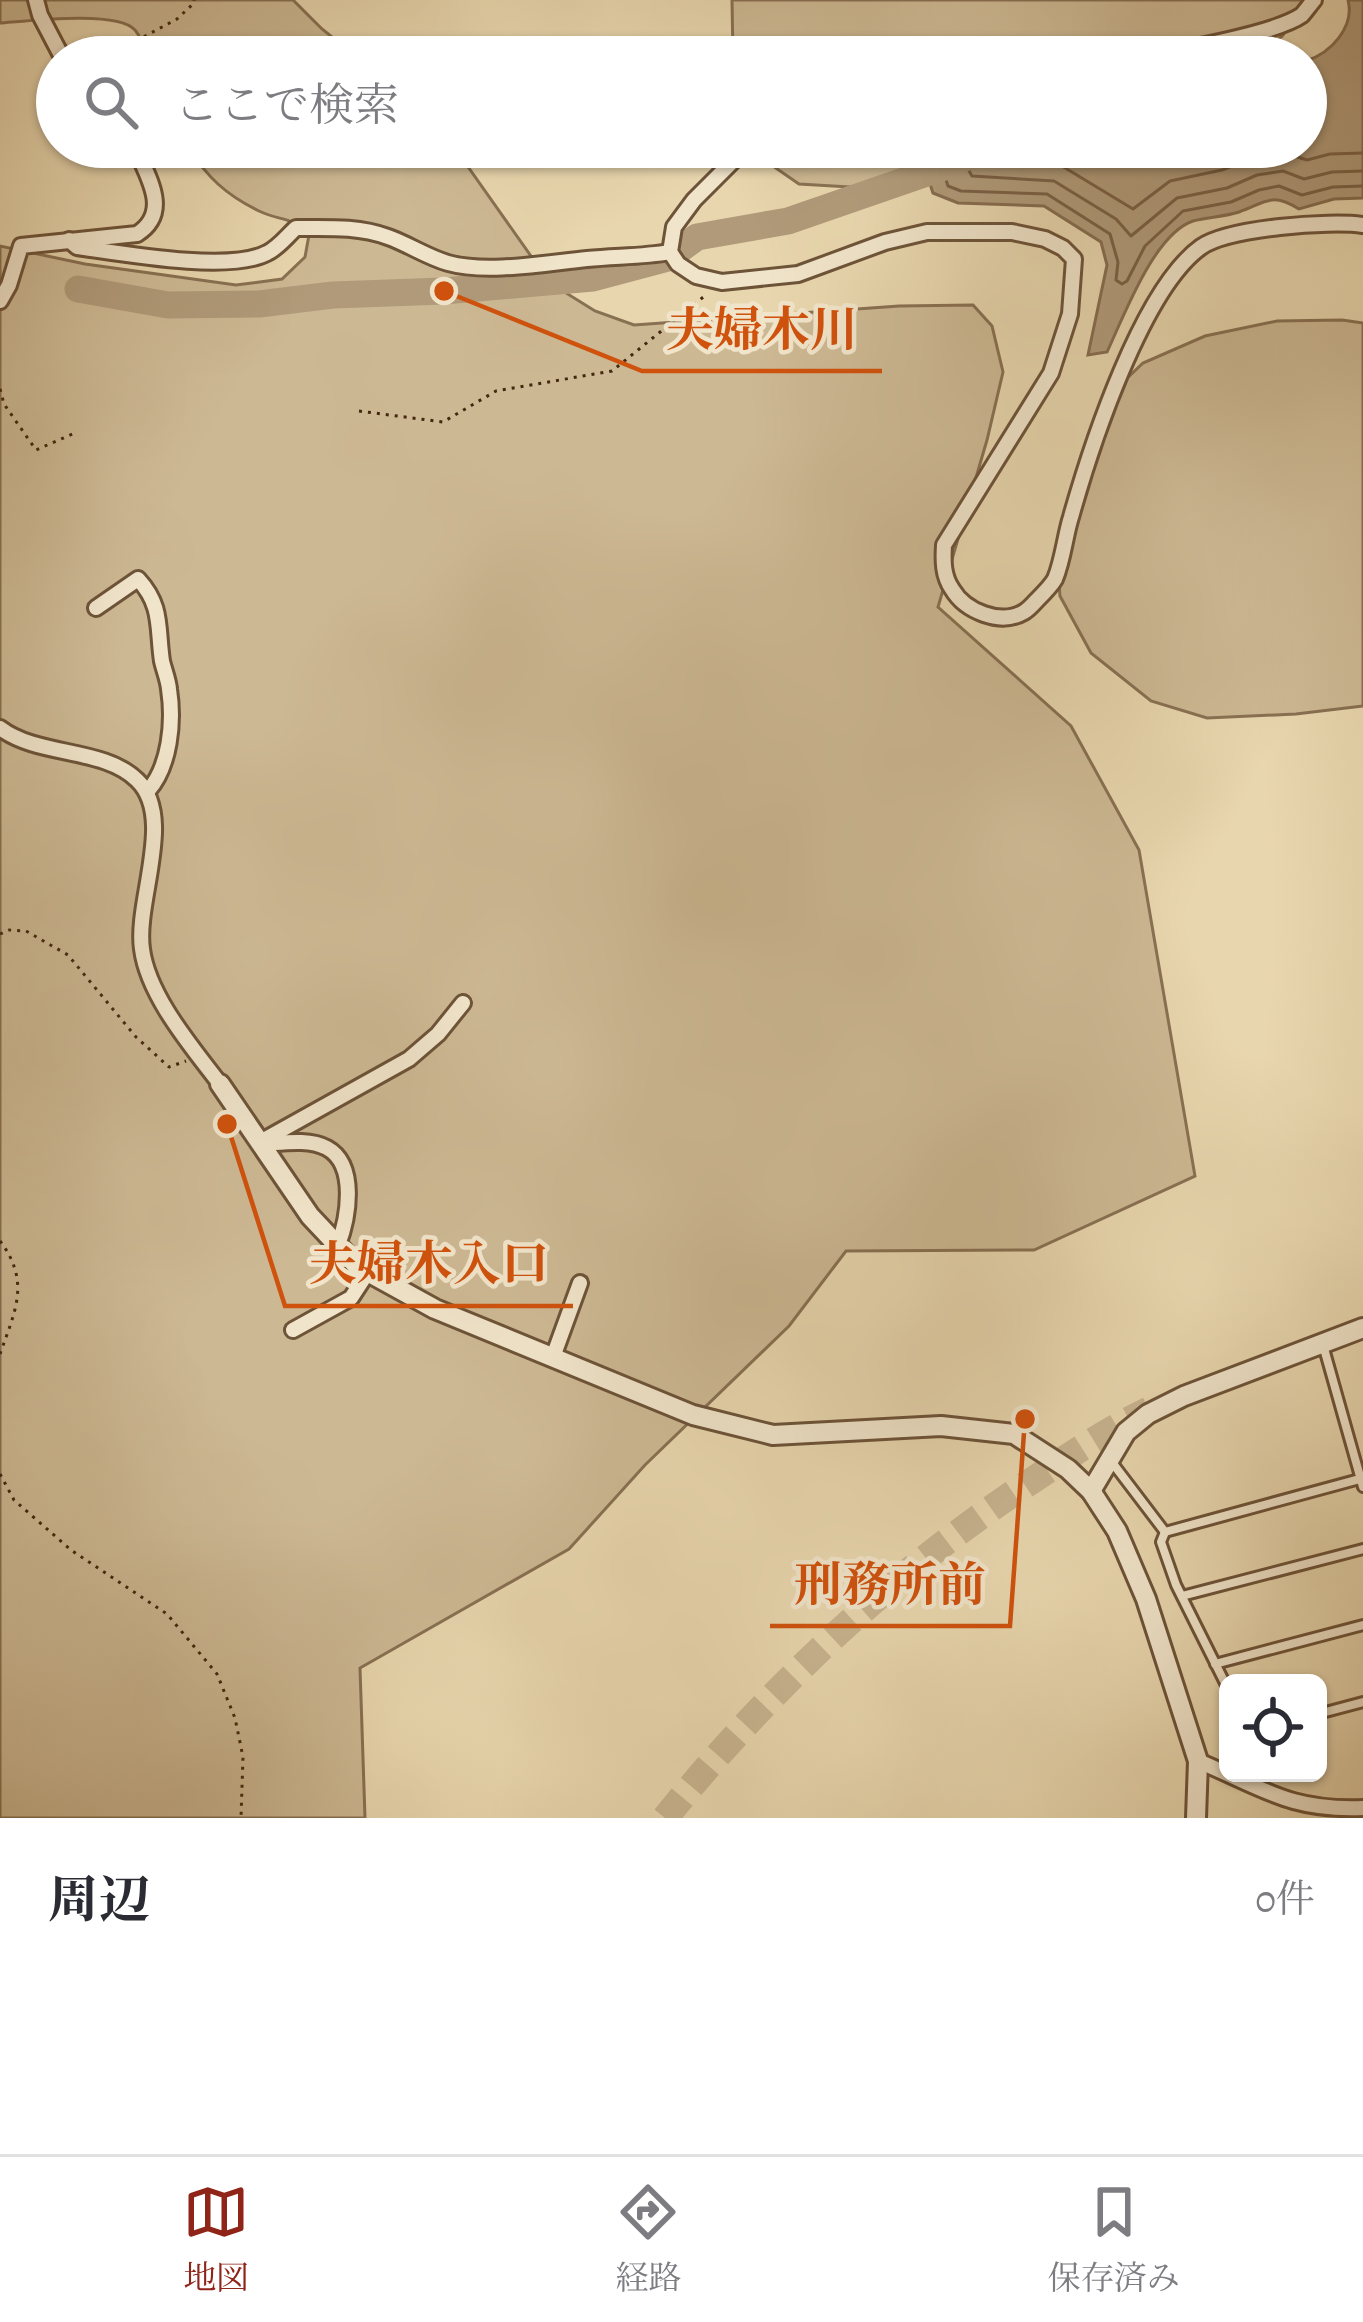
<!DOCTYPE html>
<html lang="ja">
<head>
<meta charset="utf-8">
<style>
	:root { --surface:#fff; --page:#f7f7f7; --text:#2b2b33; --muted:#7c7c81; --line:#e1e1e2; --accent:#8f2418 }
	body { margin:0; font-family:Alegreya,"Noto Serif JP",serif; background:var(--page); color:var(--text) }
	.controls { position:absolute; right:36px; bottom:36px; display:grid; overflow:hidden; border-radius:18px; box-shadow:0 3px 9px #0004 }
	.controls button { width:108px; height:108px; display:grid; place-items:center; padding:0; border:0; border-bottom:3px solid var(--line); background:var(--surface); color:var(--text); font:60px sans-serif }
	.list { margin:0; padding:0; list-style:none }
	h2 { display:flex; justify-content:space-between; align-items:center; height:156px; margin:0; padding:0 48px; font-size:51px }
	h2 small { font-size:39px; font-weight:400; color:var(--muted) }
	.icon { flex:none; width:66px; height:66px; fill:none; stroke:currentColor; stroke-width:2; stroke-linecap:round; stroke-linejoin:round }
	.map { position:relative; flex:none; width:1363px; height:1818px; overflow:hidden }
	.search { position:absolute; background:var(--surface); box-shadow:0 3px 9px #0004; left:36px; right:36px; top:36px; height:132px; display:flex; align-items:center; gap:30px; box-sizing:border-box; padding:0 42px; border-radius:66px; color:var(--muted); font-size:45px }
	.sheet { height:336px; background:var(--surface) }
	nav { display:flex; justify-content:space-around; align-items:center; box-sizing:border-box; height:168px; border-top:3px solid var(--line); background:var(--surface); font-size:33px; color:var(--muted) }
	nav a { display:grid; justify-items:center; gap:6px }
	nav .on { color:var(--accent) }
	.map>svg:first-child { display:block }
	.green { fill:#ccb893; stroke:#887052; stroke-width:3 }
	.water { fill:#b09a79; stroke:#856c4f; stroke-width:3 }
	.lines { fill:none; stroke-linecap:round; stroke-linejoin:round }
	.shore { stroke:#7a6045; stroke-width:3 }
	.river { stroke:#b09a79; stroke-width:27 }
	.motorway-tunnel { stroke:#c7b38f; stroke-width:27; stroke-dasharray:27 14; stroke-linecap:butt }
	.service-casing { stroke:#6d5338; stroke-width:14 }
	.minor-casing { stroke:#6d5338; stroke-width:20 }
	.tertiary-casing { stroke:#6d5338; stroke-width:24 }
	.path { stroke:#442711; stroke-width:3; stroke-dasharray:3 6; stroke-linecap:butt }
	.service { stroke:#f0e4ca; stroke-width:8 }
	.minor { stroke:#f0e4ca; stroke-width:14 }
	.tertiary { stroke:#f0e4ca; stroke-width:18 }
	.leader { fill:none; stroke:#cf520d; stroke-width:4.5 }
	.callout-dot { fill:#cf520d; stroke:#f0e4ca; stroke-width:4.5 }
	.callout-label { font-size:48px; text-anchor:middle; font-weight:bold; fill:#cf520d; stroke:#f0e4ca; stroke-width:9; stroke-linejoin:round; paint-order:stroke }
</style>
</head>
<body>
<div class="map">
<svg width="1363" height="1818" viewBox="0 0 1363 1818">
	<rect width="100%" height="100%" fill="#e8d6ae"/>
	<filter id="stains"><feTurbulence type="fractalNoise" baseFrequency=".00167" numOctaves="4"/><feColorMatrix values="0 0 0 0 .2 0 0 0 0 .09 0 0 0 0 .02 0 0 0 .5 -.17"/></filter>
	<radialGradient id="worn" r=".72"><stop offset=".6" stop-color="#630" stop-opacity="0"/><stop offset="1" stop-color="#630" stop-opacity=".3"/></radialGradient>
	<g class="green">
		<path d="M0,0H293L322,29L357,57H148C145,49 141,37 135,30C118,10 27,21 0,23Z"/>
		<polygon points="732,0 1305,0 1283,35 1260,57 733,57"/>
		<path d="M188,147H454L550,283L595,311L634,325L899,306L973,305L992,326L1003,372L987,440L938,607L1071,726L1139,850L1195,1176L1034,1250L846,1251L789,1326L645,1465L569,1549L360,1668L365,1818H0V246L85,264L236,285L282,279L305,257L309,235C293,216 279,221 259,211C226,195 207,177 188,147Z"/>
		<polygon points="752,147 1055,147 941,180 850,187 799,184 754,153"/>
		<polygon points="1342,320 1363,323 1363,706 1296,714 1207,718 1151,701 1091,653 1060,596 1056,547 1071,498 1119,386 1143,363 1205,336 1277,321"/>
	</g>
	<path class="water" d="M1348,0H1363V198L1334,199L1299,209C1271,192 1267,202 1239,212C1224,217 1207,217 1193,221C1154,234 1124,316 1107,352L1088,355L1107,265L1101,242L1044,206L958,203L933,193L930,184L946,156L934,147H1306V61C1331,53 1355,27 1348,0Z"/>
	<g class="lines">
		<g class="shore">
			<polyline points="954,147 957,159 946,180 948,186 961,191 1047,194 1110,234 1118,262 1116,280 1122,284 1127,281 1145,246 1183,211 1231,202 1259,190 1279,186 1302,195 1333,187 1363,186"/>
			<polyline points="971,147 972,159 969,171 972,176 1054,181 1116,219 1131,236 1177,198 1227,188 1257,175 1283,171 1304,179 1332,172 1363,171"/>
			<polyline points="989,147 991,156 995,159 1057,163 1133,209 1170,181 1222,170 1253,158 1285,153 1307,160 1330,154 1363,153"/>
		</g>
		<polyline class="river" points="78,289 168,305 259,304 333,295 444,291 593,278 668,258 697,237 788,221 947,166 989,147"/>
		<path class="motorway-tunnel" d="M665,1818C770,1688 891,1574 1030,1482C1069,1456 1107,1430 1149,1410"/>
		<defs>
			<g id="service">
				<polyline points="1323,1345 1363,1487"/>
				<polyline points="1111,1461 1165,1532 1363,1478"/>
				<polyline points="1165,1532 1161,1542 1176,1585 1228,1689"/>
				<polyline points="1182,1596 1363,1549"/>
				<polyline points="1215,1664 1363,1625"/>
				<polyline points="1318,1714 1363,1702"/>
			</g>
			<g id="minor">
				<polyline points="36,0 40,15 62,57"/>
				<path d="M1137,57C1173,52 1275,34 1302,15C1303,14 1313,1 1314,0"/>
				<path d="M747,147L694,200L674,227L670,252L678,264L696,276L722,282L798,274L885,242L927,232H1012L1045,239L1063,248L1074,259L1070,314L1051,373L944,545C943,561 943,576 952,589C965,611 1000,626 1024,612C1029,609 1033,604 1037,600C1043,594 1051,586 1055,579C1063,560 1065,536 1071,517C1091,446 1142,289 1201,247C1228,228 1330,220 1363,225"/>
				<path d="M69,240L77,247C120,253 230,273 267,253C278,248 287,236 296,228C327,228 358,226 388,237C408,244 427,257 448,263C487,274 546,263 587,259C615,256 642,257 670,252"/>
				<path d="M0,301L9,285L21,246L137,234C172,212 147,176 135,147"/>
				<path d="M96,608L138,579C163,606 157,628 162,661C164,670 168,679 169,689C174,722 170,766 148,791"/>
				<path d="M0,728C38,757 103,747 137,780C176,817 135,901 142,949C148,996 192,1047 220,1084"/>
				<polyline points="260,1142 409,1059 438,1034 463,1003"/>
				<path d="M261,1144C281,1143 309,1138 327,1148C358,1165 348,1219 338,1245"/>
				<polyline points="293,1330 351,1298 368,1272"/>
				<polyline points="553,1357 580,1283"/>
				<path d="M1198,1761C1263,1788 1289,1811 1363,1808"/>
			</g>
			<g id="tertiary">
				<polyline points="220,1084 310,1216 357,1266 435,1309 693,1415 773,1435 941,1426 1014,1434 1068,1469 1091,1491 1117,1531 1146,1599 1198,1761 1196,1818"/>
				<polyline points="1091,1491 1126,1432 1148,1414 1184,1396 1363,1328"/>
			</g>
		</defs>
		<use href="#service" class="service-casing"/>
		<use href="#minor" class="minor-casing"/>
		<use href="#tertiary" class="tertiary-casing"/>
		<g class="path">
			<polyline points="122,57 119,50 177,19 194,3 194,0"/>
			<polyline points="0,389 4,404 36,450 77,432"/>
			<polyline points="359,411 443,422 496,391 612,371 707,294"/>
			<polyline points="0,934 9,930 26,931 68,955 136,1037 169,1067 186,1061"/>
			<path d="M0,1241C31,1282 15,1311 0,1354"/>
			<polyline points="0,1474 14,1500 71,1550 167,1614 217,1674 235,1718 243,1757 241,1818"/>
		</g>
		<use href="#service" class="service"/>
		<use href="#minor" class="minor"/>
		<use href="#tertiary" class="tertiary"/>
	</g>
	<path class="leader" d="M444 291L642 371H882M227 1124L285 1306H573M1025 1419L1010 1626H770"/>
	<g class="callout-dot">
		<circle cx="444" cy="291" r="12"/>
		<circle cx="227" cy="1124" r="12"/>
		<circle cx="1025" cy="1419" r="12"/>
	</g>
	<g class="callout-label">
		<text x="762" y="346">夫婦木川</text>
		<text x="429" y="1280">夫婦木入口</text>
		<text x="890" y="1601">刑務所前</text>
	</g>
	<rect width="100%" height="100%" filter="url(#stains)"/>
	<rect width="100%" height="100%" fill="url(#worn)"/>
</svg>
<div class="controls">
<button><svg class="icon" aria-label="locate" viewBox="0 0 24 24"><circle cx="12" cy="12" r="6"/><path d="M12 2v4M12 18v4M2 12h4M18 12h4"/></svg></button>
</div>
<div class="search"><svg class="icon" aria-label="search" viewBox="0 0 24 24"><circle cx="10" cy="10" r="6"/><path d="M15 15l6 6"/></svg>ここで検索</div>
</div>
<section class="sheet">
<h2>周辺<small>0件</small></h2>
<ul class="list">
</ul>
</section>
<nav>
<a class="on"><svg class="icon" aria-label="map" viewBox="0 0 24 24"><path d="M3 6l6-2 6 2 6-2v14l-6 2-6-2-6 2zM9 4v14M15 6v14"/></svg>地図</a>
<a><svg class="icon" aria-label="directions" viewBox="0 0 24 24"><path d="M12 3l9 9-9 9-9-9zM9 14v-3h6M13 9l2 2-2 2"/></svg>経路</a>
<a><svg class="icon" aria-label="saved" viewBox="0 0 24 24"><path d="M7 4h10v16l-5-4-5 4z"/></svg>保存済み</a>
</nav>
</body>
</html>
